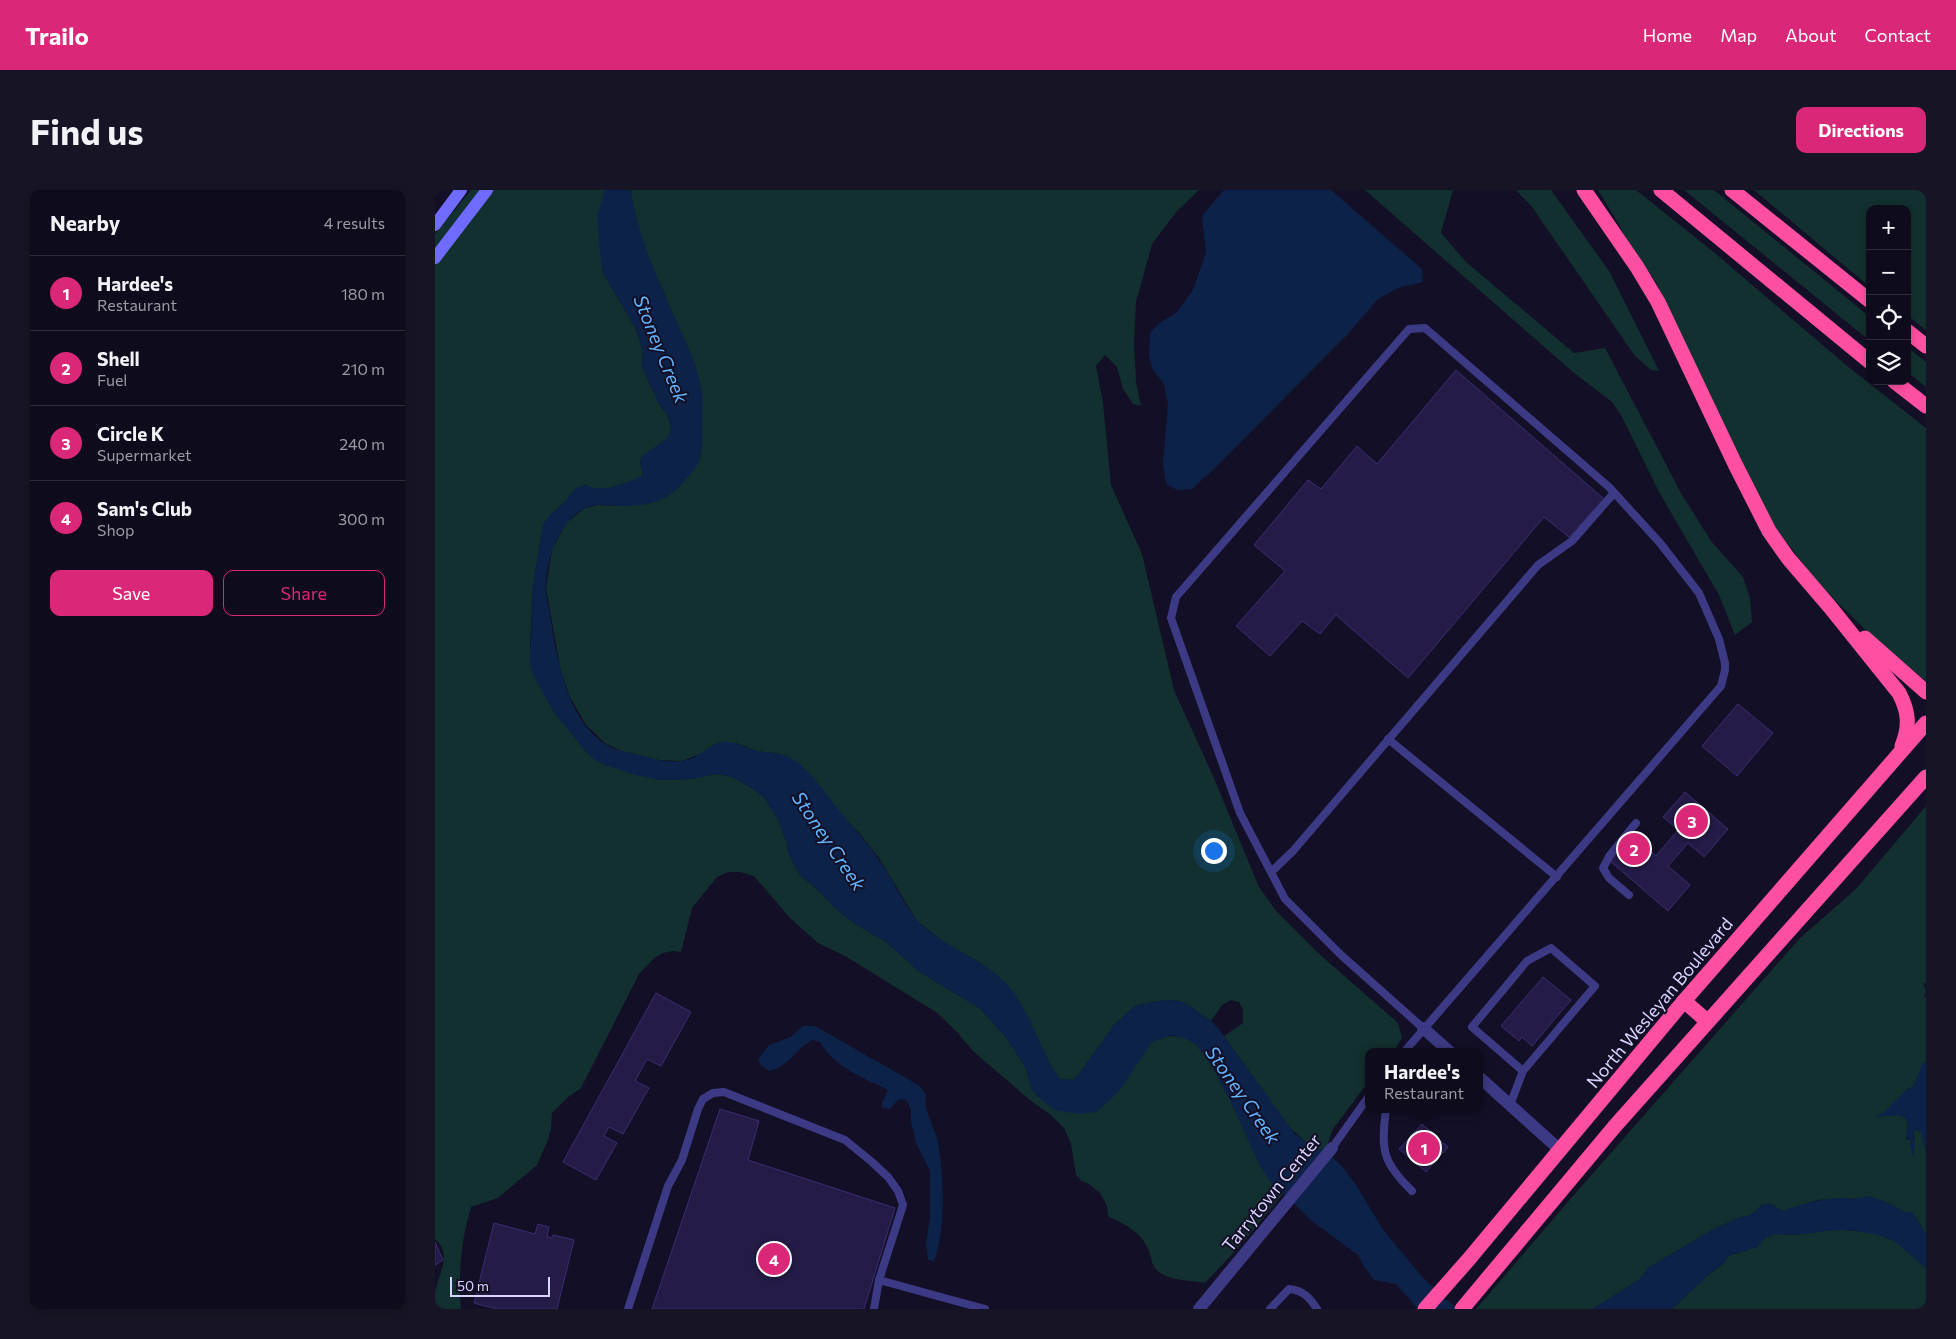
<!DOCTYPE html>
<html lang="en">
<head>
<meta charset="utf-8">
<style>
	:root { --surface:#0e0b1c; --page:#171425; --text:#f1f3f6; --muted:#9b9ba3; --line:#2e2b3b; --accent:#db2777 }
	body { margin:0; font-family:Commissioner,sans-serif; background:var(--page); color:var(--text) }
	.controls { position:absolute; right:15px; top:15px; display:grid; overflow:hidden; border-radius:10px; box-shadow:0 2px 8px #0003 }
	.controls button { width:45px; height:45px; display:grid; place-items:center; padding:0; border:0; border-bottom:1px solid var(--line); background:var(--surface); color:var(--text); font:25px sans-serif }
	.scale { position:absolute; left:15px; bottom:12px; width:100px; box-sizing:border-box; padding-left:5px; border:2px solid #d9d4ff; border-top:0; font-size:14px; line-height:18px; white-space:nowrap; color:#d9d4ff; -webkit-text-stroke:4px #130f26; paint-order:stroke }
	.you { position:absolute; left:778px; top:660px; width:18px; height:18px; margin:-12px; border:4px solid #fff; border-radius:50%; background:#1a73e8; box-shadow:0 0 0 8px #1a73e833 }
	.badge { display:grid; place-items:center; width:32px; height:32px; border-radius:50%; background:var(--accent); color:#fff; font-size:16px; font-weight:700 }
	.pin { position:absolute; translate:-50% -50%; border:2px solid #fff; box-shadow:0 1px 5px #0006 }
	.popup { position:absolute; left:930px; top:858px; width:118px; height:65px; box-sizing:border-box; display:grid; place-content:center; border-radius:10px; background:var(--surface); filter:drop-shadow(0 1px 4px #0005); font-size:16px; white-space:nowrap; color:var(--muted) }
	.popup b { font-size:19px; color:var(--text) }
	.popup::after { content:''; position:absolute; left:50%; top:100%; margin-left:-10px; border:10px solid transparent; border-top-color:var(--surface) }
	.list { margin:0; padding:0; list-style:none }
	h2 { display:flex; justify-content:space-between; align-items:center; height:65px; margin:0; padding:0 20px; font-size:21px }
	h2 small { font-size:16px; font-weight:400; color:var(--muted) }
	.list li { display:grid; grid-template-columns:32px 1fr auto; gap:15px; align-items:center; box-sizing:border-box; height:75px; padding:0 20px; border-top:1px solid var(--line) }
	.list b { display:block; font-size:19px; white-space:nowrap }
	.list p { margin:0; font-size:16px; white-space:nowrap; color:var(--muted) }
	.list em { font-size:16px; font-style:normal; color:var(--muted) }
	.actions { display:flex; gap:10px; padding:15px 20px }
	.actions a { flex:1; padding:11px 0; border:1px solid var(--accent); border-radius:10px; text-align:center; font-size:18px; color:var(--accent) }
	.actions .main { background:var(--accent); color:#fff }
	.icon { flex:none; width:28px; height:28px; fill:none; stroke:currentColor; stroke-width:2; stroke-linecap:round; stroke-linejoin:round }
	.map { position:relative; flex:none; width:1491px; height:1119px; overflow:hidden; border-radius:10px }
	header { display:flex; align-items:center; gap:30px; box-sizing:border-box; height:70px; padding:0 25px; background:var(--accent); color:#fff }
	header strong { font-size:24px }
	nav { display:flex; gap:28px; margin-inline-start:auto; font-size:18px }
	.intro { display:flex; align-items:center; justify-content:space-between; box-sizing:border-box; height:120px; padding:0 30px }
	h1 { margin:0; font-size:35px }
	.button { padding:12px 22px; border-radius:10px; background:var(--accent); color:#fff; font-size:18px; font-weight:700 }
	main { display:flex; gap:30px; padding:0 30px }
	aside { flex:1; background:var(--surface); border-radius:10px; box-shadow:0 2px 8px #0003 }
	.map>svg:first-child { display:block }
	.green { fill:#12302f }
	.water { fill:#0c2248 }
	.building { fill:#241b47; stroke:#3b2d73 }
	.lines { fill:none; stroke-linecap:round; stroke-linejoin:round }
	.lane { stroke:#3d3a85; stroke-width:8 }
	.street { stroke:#3d3a85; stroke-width:12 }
	.secondary { stroke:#6f6bff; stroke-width:12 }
	.highway { stroke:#ff4fa3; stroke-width:15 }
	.labels { text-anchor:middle; stroke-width:4; stroke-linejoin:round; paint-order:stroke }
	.street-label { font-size:18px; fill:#d9d4ff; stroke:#130f26 }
	.water-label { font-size:19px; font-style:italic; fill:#62b6ff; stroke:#130f26 }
</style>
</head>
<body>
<header>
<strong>Trailo</strong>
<nav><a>Home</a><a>Map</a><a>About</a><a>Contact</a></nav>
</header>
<div class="intro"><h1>Find us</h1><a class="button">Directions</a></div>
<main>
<aside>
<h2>Nearby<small>4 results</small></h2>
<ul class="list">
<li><span class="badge">1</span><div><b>Hardee's</b><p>Restaurant</p></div><em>180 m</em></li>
<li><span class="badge">2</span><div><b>Shell</b><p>Fuel</p></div><em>210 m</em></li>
<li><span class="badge">3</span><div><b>Circle K</b><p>Supermarket</p></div><em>240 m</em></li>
<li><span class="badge">4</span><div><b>Sam's Club</b><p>Shop</p></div><em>300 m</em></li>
</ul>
<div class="actions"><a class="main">Save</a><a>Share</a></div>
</aside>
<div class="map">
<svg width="1491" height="1119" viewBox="0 0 1491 1119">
	<rect width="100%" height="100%" fill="#130f26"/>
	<g class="green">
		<path d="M36,0H170L168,83L201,139L208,161L207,176L223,212L233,226L236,237L233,248L207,267L205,272L208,286C191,293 168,305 150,295L116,324L107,341L98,397L95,458L170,575L225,590L256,589L280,584L289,585L300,588L324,603L330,609L343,629L352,653L353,662L364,684L383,700L400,718L420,734L450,751L485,782L546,819L573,850L591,878L596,898L603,907L712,856C725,844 749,842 761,855C775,869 783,887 792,904C806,933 820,962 835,991L848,1004L803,1058L770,1093C756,1090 735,1091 724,1082C716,1076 717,1069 714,1061C707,1042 690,1035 673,1026L672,1016L665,1003L654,994L647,991L641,985L636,954L629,938L616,925L596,911L538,861L521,841L501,822L410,766L383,753L355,728L319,686L305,682H293L282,687L257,718L246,762L238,761L228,763L219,768L204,784L146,898L132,908L117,923L116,938L113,950L102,975L63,1008L36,1017C26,1051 23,1084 26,1119H0C0,1114 0,1108 0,1103C3,1085 18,1064 0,1049V44Z"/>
		<polygon points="196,0 764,0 742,21 717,54 701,112 699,152 701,192 706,216 698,214 688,199 682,177 670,165 661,176 668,213 676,295 707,364 739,500 778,586 824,697 842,722 882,762 963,833 967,848 958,862 934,862 934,891 898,939 890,961 874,955 854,937 789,846 808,833 808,820 804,812 796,810 787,815 776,831 750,813 739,810 723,811 700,816 679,835 642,887 638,890 625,889 615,875 587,817 546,773 511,754 482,731 444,668 425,644 346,564 321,561 301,553 280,554 270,562 247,571 224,570 187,561 171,554 151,535 135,507 126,482 111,398 117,360 131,333 150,318 162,315 191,316 267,254 267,203 260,175 206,50 199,25"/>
		<polygon points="930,0 1018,0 1006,43 1031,72 1139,163 1170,158 1246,303 1276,351 1308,387 1315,408 1317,432 1300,445 1284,405 1224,302 1187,227 1177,212 1138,182"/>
		<polygon points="1081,0 1116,0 1174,81 1224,181 1216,180 1200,166 1097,17"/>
		<polygon points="1163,0 1201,0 1281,64 1411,175 1491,238 1491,491 1435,444 1404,414 1381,390 1336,332 1221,92 1194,55 1185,36"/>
		<polygon points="1249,0 1279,0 1435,127 1435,151"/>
		<polygon points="1319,0 1491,0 1491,140 1472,125 1472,19 1435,19 1435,97"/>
		<polygon points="1472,157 1491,172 1491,197 1472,182"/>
		<polygon points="1491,616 1491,794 1488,792 1491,801 1489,808 1491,807 1491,872 1487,875 1479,896 1471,900 1457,925 1464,925 1471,928 1473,936 1471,950 1480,948 1478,942 1482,939 1487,944 1491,962 1491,1044 1478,1023 1470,1022 1451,1012 1433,1007 1426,1009 1408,1008 1383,1010 1347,1021 1338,1015 1328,1014 1316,1025 1306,1027 1279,1039 1213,1078 1204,1090 1158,1119 1041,1119 1138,1006 1364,749 1421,699"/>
		<path d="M1399,1040C1416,1040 1442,1042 1457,1050C1470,1056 1480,1069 1491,1078V1119H1237L1272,1086L1288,1074L1293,1066L1322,1057L1330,1048L1339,1044L1360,1045Z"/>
	</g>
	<g class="water">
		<path d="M170,0H196C203,48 224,91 243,135C253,157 264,179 267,203C268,214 267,225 267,236C267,246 268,258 265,269C262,277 256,284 250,290C233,312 214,316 187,316C178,316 169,314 161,315C127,320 110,369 111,399C111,409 115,421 116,431C123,472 132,529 170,554C181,561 196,563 208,566C220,569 233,573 246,571C263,570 273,555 287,552C299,550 308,557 319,560C333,564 349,561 362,572C381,587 393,608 409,626C420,640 432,652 442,667C456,686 466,709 480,728C484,733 489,737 494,741C518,760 548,770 570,792C596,819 603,859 625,889L638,890L642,887L679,835L700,816L723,811L739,810L750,813L776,831L783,838L859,943L874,955L890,961L905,974L920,993L947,1038L983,1082L1002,1102L1023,1119H983L961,1094L939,1090L928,1075L923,1065L877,1031L835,991L825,976L798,917L775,872L760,854L750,848L737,845L717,852L685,900L672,913L661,922L644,924L619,920L603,907L596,898L591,878L573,850L546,819L485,782L450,751L420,734L400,718L383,700L364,684L353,662L352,653L343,629L330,609L324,603L300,588L289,585L280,584L256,589L225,590L201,585L170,575L160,570L151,562L118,521L98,485L95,474L98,397L108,334L116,324L128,314L141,298L150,295C168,304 190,293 208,286L205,272L207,266L233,248L236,237L233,226L223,212L207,176L208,161L201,139L168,83L166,72L162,26Z"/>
		<polygon points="789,0 896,0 987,79 988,92 963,98 943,109 912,145 780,278 757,299 742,300 731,294 728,274 733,214 729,194 718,180 714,166 715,142 726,132 741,123 758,100 771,62 767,26"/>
		<path d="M368,836H380L485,896L491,905C488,921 500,937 503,953C509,985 511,1041 499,1071L493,1070L491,1052L495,1028V981L481,953L476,931V919L471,910L464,909L455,919L447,918V913L453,900C427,887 400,878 385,852L377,850C361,859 353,877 334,881L326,875L323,869L334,855L356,847Z"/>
		<path d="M1491,872V962L1487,944L1482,939L1478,942L1480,955L1478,967L1475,955V948L1471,950L1473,936L1471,928L1464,925L1441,927C1456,919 1464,903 1479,896L1487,874Z"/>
		<path d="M1433,1006L1451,1012L1470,1022L1478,1023L1491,1044V1078L1458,1050L1443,1045L1417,1040H1399L1360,1045L1339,1044L1330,1048L1322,1057L1293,1066L1288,1074L1272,1086L1237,1119H1158L1204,1090L1213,1078L1279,1039L1306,1027L1316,1025L1328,1014L1338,1015L1347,1021C1366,1014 1385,1009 1406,1008C1416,1008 1423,1010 1433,1006Z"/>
	</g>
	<g class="building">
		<polygon points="1021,180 1169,309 1134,347 1109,327 973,488 901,425 885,444 867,431 835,466 801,436 850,381 819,355 873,290 886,299 922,256 942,274"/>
		<polygon points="1303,514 1338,543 1302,586 1267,556"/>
		<polygon points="1250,602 1293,639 1269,667 1253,653 1233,676 1255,695 1233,721 1175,671 1197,645 1221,666 1243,640 1228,627"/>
		<polygon points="1108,787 1136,810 1097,856 1087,847 1084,851 1066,836"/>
		<polygon points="221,803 256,822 226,876 212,869 200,891 214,898 188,944 174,937 169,946 182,953 161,990 128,972"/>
		<polygon points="285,919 324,931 313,970 460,1018 429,1119 217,1119"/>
		<polygon points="987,934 1013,957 991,982 964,959"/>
		<polygon points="59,1033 100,1044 103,1034 114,1037 112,1047 117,1048 118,1045 139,1050 122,1119 62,1119 39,1113"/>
		<polygon points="0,1052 8,1070 0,1075"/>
	</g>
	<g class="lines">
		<g class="lane">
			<polyline points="953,549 1122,687"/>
			<polyline points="836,682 858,661 1103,375 1137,351 1179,303"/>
			<polyline points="1194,705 1174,688 1168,678 1175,665 1201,633"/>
			<polyline points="969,862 1286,496 1290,480 1290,473 1284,449 1264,403 1225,353 1174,297 990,138 974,139 741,407 736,428 805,623 850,709 905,764 988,838"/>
			<polyline points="1075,915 1088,881 1160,796 1116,758 1092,771 1037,837 1088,881"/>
			<path d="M951,919C946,960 947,972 977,1001"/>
			<polyline points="897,958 934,906"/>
			<polyline points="444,1090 550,1119"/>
			<polyline points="193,1119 233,996 247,970 263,919 268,909 278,903 289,902 410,950 437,972 453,987 463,1001 468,1015 444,1090 439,1119"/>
			<path d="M835,1119L854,1099C868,1100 875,1108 882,1119"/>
		</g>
		<g class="street">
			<polyline points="988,838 1015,862"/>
			<polyline points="1044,887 1125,960"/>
			<polyline points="764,1119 897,958"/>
		</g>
		<g class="secondary">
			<polyline points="0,35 26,0"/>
			<polyline points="0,68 52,0"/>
		</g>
		<g class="highway">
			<path d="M1149,0L1202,77L1223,112L1300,274L1334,341L1353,368L1395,417L1464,503C1474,522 1475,536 1467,556"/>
			<polyline points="1226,0 1435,172"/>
			<polyline points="1297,0 1435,111"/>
			<polyline points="1472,141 1491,156"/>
			<polyline points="1459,191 1491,216"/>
			<polyline points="1430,448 1491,502"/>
			<polyline points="1249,811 1272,831"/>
			<polyline points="990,1119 1034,1069 1249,811 1491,533"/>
			<polyline points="1027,1119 1180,936 1491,587"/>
		</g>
	</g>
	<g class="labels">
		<g class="street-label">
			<text transform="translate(1225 813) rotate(-50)" y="6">North Wesleyan Boulevard</text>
			<text transform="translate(837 1003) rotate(-51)" y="6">Tarrytown Center</text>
		</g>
		<g class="water-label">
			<text transform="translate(226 159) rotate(68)" y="7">Stoney Creek</text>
			<text transform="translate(394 651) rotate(56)" y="7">Stoney Creek</text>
			<text transform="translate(808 905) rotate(55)" y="7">Stoney Creek</text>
		</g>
	</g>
</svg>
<div class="controls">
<button>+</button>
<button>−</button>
<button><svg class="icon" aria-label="locate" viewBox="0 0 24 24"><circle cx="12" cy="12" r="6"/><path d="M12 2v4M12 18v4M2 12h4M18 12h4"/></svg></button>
<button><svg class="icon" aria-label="layers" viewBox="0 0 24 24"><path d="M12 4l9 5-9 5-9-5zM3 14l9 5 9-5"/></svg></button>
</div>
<div class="scale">50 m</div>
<div class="you"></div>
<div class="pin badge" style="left:989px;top:958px">1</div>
<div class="popup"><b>Hardee's</b>Restaurant</div>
<div class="pin badge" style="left:1199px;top:659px">2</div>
<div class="pin badge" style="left:1257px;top:631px">3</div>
<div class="pin badge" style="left:339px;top:1069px">4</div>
</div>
</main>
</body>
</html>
